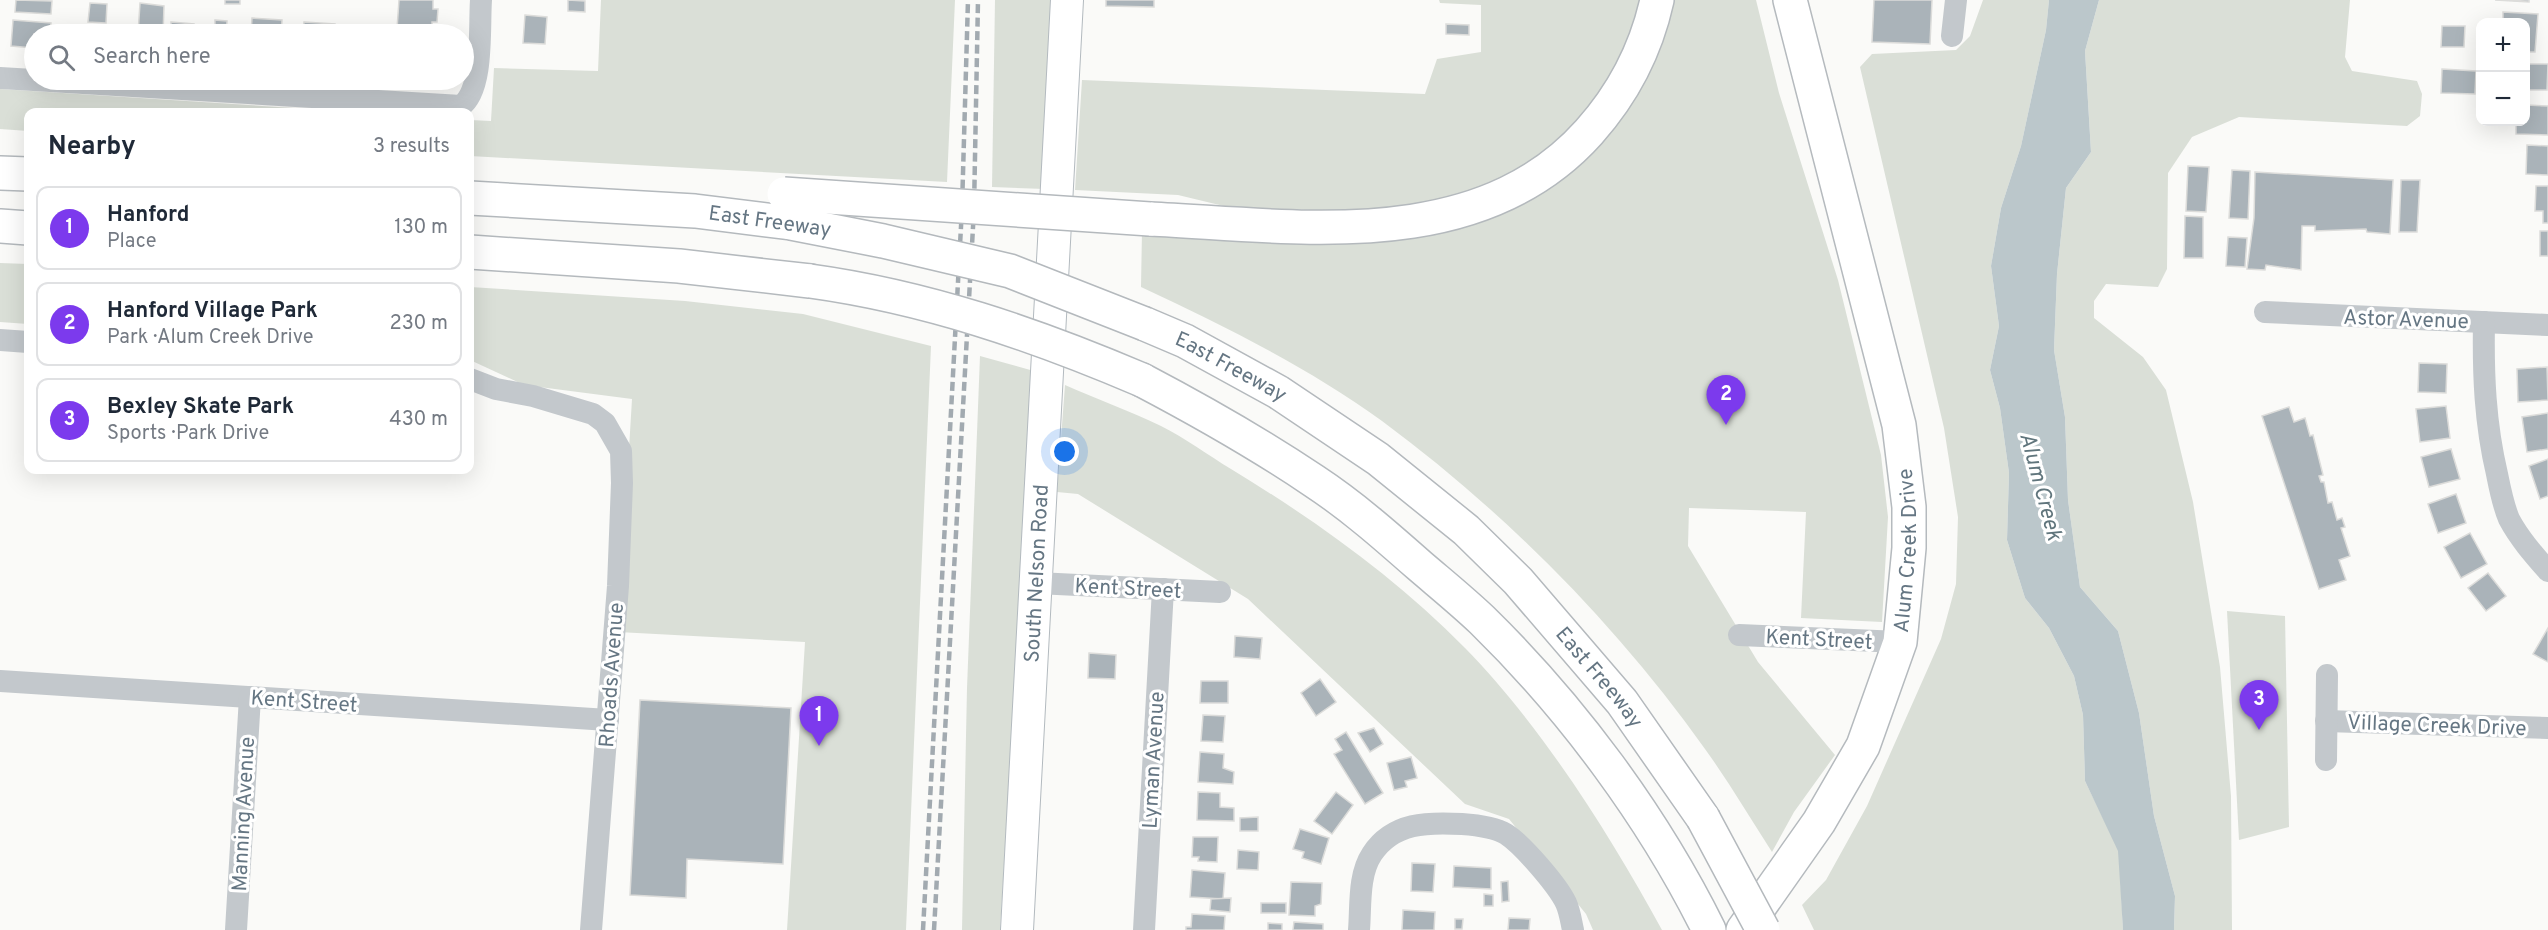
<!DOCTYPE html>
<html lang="en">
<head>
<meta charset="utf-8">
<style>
	:root { --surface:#fff; --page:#f6f6f7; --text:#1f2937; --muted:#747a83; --line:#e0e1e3; --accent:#7c3aed }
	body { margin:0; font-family:Overpass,sans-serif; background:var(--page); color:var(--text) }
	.controls { position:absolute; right:18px; top:18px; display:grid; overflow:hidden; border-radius:12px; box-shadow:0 6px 24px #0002 }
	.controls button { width:54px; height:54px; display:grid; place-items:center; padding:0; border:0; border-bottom:2px solid var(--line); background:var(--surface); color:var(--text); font:30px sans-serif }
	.you { position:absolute; left:1065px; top:452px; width:21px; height:21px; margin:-15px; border:4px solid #fff; border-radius:50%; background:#1a73e8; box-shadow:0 0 0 9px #1a73e833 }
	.badge { display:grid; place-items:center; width:39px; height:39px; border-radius:50%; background:var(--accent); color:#fff; font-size:20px; font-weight:700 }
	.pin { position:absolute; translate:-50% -50px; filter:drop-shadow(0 2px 3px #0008) }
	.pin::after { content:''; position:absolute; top:32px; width:21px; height:18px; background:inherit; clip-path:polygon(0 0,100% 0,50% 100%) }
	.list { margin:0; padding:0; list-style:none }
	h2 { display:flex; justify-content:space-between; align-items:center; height:78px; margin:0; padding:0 24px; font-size:26px }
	h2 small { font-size:20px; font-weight:400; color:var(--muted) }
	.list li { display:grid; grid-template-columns:39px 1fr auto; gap:18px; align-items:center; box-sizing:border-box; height:84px; margin:0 12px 12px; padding:0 12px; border:2px solid var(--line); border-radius:12px }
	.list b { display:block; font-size:22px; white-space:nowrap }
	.list p { margin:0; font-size:20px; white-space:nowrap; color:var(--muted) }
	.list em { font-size:20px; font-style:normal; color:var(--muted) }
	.icon { flex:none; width:33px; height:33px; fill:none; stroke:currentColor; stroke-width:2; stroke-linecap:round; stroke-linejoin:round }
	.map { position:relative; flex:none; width:2548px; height:930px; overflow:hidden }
	.search { position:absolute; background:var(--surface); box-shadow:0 6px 24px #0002; left:24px; top:24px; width:450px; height:66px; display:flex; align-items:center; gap:15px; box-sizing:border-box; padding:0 21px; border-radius:33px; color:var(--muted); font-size:22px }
	.panel { position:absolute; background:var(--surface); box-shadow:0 6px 24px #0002; left:24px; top:108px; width:450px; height:366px; border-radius:12px }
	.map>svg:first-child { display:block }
	.green { fill:#dadfd7 }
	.water { fill:#bbc7cb }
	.building { fill:#aab3b9; stroke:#dcdcda; stroke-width:1.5 }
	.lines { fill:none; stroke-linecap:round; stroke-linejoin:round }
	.secondary-casing { stroke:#b3babf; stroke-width:34 }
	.primary-casing { stroke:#b5babe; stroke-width:36 }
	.highway-casing { stroke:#b4b9bd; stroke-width:36 }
	.street { stroke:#c3c8cc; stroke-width:22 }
	.secondary { stroke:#fff; stroke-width:32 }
	.primary { stroke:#fff; stroke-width:33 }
	.highway { stroke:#fff; stroke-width:33 }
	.rail { stroke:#a2aab0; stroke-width:4.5; stroke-dasharray:9 4.5; stroke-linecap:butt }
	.highway-bridge-casing { stroke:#b4b9bd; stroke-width:36; stroke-linecap:butt }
	.highway-bridge { stroke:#fff; stroke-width:33 }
	.labels { text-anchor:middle; stroke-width:6; stroke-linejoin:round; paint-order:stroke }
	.street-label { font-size:21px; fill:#657683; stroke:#fff }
	.water-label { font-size:22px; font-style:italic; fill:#60757c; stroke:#fff }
</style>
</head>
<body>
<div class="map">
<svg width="2548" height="930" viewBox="0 0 2548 930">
	<rect width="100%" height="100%" fill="#fafaf8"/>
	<g class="green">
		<polygon points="601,0 955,0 947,182 470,156 470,120 491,121 494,68 598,71"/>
		<polygon points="995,0 1055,0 1045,189 992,187"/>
		<polygon points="1439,0 1644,0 1630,44 1603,92 1571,126 1538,157 1498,180 1453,197 1408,206 1350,211 1232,208 1178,195 1075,190 1082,80 1425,94 1437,59 1481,52 1481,5 1440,3"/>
		<path d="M1670,0H1756L1779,93L1838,280L1881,455L1888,517L1882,622L1801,618L1806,512L1689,508L1688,546L1758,662L1835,755L1794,812L1772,852C1750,818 1729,782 1705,749C1617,625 1505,512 1382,421C1308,367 1224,326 1141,287L1142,231L1521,200Z"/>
		<polygon points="1983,0 2049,0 2046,30 2021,146 2001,208 1991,266 1999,326 1990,370 2000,408 2009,473 2007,540 2025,598 2049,628 2074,676 2083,715 2085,781 2119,851 2123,930 1814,930 1802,905 1826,880 1867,806 1941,639 1956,584 1958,517 1944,428 1860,67 1872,54 1956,50 1970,36"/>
		<polygon points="2099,0 2350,0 2345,57 2352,71 2417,81 2422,94 2420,116 2407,126 2239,117 2192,137 2168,173 2167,269 2158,287 2106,284 2094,301 2094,318 2143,357 2166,390 2193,502 2220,667 2231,796 2232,930 2174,930 2175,896 2154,816 2139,713 2118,631 2080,587 2068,500 2065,417 2054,350 2057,274 2066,188 2091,152 2085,51"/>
		<polygon points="0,89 356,112 28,112 28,131 0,129"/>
		<polygon points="0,263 28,264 28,324 0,322"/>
		<polygon points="470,287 685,301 803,314 931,346 906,930 787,930 805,642 618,632 632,399 524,385 470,360"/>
		<polygon points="980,356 1034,371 1000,930 962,930 967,688"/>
		<path d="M1065,385C1097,399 1130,411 1161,426C1185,438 1208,455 1231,469C1315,520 1395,577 1465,648C1540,724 1611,836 1662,930H1593L1586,914L1509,819L1465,804L1248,599L1078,494L1057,492Z"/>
		<polygon points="2227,611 2285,616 2289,827 2239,840"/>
	</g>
	<polygon class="water" points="2049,0 2099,0 2085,51 2091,152 2066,188 2057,274 2054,350 2065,417 2068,500 2080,587 2118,631 2139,713 2154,816 2175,896 2174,930 2123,930 2118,851 2085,781 2083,715 2074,676 2049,628 2025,598 2007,540 2009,473 2000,408 1990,370 1999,326 1991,266 2001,208 2021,146 2046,30"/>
	<g class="building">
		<polygon points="16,0 52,1 51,14 15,12"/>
		<rect x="225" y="0" width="15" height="4"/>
		<polygon points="399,0 433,0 433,9 438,9 437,22 432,22 432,30 397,29"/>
		<polygon points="568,0 585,1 585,12 568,11"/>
		<polygon points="1106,0 1154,0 1154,7 1106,6"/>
		<polygon points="1874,0 1932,0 1930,44 1872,42"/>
		<polygon points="2495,0 2529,0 2529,2"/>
		<polygon points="90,3 107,4 106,23 88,22"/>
		<polygon points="140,3 164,6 163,34 138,34"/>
		<polygon points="2503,12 2538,14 2535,52 2526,52 2526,22 2503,22"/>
		<polygon points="525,15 547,17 545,44 523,43"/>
		<polygon points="252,18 282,20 281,34 251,34"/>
		<polygon points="13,20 51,23 50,34 34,34 34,48 11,46"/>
		<polygon points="215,20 227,21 226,34 204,34 205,25 215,25"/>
		<polygon points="171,22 194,24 193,34 171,34"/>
		<polygon points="304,22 335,24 335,34 303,34"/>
		<polygon points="1446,24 1469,25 1469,35 1446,34"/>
		<polygon points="2442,26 2465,26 2464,47 2441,47"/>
		<polygon points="98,27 116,28 115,34 97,34"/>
		<polygon points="2526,64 2548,64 2547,90 2526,90"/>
		<polygon points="2442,69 2476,71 2475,94 2441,93"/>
		<polygon points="2526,105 2548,106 2548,135 2516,134 2516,122 2526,122"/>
		<polygon points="2527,145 2548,146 2548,175 2526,174"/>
		<polygon points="2188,166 2209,167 2206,212 2186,211"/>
		<polygon points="2232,170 2250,171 2248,219 2229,218"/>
		<polygon points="2255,172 2393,180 2390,234 2367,232 2366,229 2315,231 2315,226 2302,226 2301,270 2266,265 2265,270 2247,269 2254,218"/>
		<polygon points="2401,180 2420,180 2417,232 2399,232"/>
		<polygon points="2536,186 2548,186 2548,223 2543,223 2543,211 2535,211"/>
		<polygon points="2185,216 2203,217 2203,258 2184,258"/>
		<rect x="2540" y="231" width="8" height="25"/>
		<polygon points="2228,237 2247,238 2245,267 2226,266"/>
		<polygon points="2419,363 2447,364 2446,393 2418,392"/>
		<polygon points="2547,367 2548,400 2518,402 2517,369"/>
		<polygon points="2446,406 2450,438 2420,442 2416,409"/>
		<polygon points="2289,407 2294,422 2305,418 2310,436 2313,435 2323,475 2319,476 2321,482 2324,482 2328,503 2332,502 2337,520 2342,518 2345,527 2341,528 2350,556 2339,560 2346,580 2319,589 2262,416"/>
		<polygon points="2548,413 2548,449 2527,452 2522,417"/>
		<polygon points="2451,449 2460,479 2429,487 2421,457"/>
		<polygon points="2548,459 2548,496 2540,499 2529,466"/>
		<polygon points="2456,494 2466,523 2438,533 2428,504"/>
		<polygon points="2470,533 2487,564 2461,578 2444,547"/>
		<polygon points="2488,573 2506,596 2486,611 2468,588"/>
		<polygon points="2548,628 2548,662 2533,654"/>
		<polygon points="1235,636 1262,638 1260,659 1234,657"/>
		<polygon points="1089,653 1116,655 1115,679 1088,678"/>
		<polygon points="1320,679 1336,702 1316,716 1301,693"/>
		<polygon points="1201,681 1228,681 1228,703 1200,703"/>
		<polygon points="640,700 791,708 783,864 687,859 686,898 630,895"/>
		<polygon points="1203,715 1225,716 1223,742 1201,741"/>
		<polygon points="1374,728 1383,744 1370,752 1358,733"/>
		<polygon points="1346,732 1383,793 1365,804 1334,754 1342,750 1335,739"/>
		<polygon points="1200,752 1224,754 1223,768 1234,772 1233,784 1198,782"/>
		<polygon points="1411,757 1417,778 1405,781 1407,787 1394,790 1387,763"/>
		<polygon points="1198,792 1220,793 1220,807 1234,808 1234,821 1197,820"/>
		<polygon points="1336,792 1353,805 1332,834 1314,821"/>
		<polygon points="1258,817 1258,831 1240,831 1240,818"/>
		<polygon points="1300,829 1329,838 1321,864 1302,858 1304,852 1293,849"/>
		<polygon points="1193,837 1218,837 1217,862 1198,861 1199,857 1192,857"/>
		<polygon points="1238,850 1259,852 1258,870 1237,869"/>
		<polygon points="1412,863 1435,864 1433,892 1411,891"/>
		<polygon points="1454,866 1491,868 1491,889 1453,887"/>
		<polygon points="1192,870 1225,873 1223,899 1190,897"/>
		<polygon points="1508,881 1509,901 1502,902 1501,882"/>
		<polygon points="1291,882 1322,883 1321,904 1315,906 1315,916 1289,915"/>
		<polygon points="1484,894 1493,895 1493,906 1484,906"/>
		<polygon points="1231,898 1230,912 1210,910 1211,899"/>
		<rect x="1261" y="903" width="25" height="10"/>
		<polygon points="1403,910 1435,912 1434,930 1402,930"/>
		<polygon points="1192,914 1225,916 1224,930 1186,930 1186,927 1191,927"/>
		<polygon points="1509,918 1530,919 1529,930 1508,930"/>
		<polygon points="1455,919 1463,919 1462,929 1455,929"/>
		<polygon points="1294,922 1323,924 1323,930 1293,930"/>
		<polygon points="1268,923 1282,924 1282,930 1268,930"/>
	</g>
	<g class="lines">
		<defs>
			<g id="secondary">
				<path id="s1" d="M1017,930L1067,0"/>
			</g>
			<g id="primary">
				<path id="s2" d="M1743,930L1819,822L1863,746L1900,642L1909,548V507L1899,425L1790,0"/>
			</g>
			<g id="highway">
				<polyline points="0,173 28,174"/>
				<polyline points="470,198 695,211 791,223"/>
				<path d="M1150,219C1299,226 1478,256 1589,132C1623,94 1646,50 1657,0"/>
				<polyline points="0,226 28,228"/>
				<polyline points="470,252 679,266 810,281"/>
				<path id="s3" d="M1145,324L1185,341L1278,392L1378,459L1466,530L1518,581L1622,702L1703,818"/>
				<path d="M1142,380C1201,411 1259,444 1314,481C1352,506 1386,536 1420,566C1441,584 1462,601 1482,620C1572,708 1653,817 1709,930"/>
			</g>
		</defs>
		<use href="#secondary" class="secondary-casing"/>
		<use href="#primary" class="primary-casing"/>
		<use href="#highway" class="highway-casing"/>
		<g class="street">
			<polyline points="1952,36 1956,0"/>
			<path d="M0,78L461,106C484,90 479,27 481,0"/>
			<polyline points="2265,312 2548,325"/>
			<path d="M2484,322C2483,374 2485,423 2497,474C2500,489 2503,505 2509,519C2519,538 2534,555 2548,571"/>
			<polyline points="0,340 28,342"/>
			<polyline points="470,379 496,389 533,396 593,414 605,423 621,451 622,483 618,586 591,930"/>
			<polyline points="1037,583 1220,592"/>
			<polyline points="1739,635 1900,642"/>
			<polyline points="0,681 608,720"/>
			<polyline points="2326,721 2548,728"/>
			<polyline points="2326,760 2327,675"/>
			<polyline points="236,930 250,697"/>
			<polyline points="1144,930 1163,589"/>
			<path d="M1359,930C1361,906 1358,875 1372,854C1393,822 1428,822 1462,824C1476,825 1494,827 1506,834C1523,845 1558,886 1566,903C1570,912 1571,921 1573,930"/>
		</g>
		<use href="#secondary" class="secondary"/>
		<use href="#primary" class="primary"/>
		<use href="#highway" class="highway"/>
		<g class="rail">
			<polyline points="923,930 962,208 968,0"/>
			<polyline points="934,930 974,209 978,0"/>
		</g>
		<defs>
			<g id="highway-bridge">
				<polyline points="784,194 1150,219"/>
				<polyline points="791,223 883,241 1010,271 1145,324"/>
				<path d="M810,281C926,297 1034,334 1142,380"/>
				<polyline points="1703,818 1763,930"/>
			</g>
		</defs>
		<use href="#highway-bridge" class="highway-bridge-casing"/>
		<use href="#highway-bridge" class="highway-bridge"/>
	</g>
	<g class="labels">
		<g class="street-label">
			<text transform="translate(770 221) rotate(8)" y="7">East Freeway</text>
			<text transform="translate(2406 319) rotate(2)" y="7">Astor Avenue</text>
			<text dy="7" stroke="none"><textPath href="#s3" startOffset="96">East Freeway</textPath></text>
			<text dy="7" stroke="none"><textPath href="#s2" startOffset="422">Alum Creek Drive</textPath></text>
			<text dy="7" stroke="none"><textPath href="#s1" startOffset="357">South Nelson Road</textPath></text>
			<text transform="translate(1128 588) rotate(3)" y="7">Kent Street</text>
			<text transform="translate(1819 639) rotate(3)" y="7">Kent Street</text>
			<text transform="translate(611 675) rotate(-86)" y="7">Rhoads Avenue</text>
			<text dy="7" stroke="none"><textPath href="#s3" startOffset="582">East Freeway</textPath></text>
			<text transform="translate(304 701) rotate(4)" y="7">Kent Street</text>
			<text transform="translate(2437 725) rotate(2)" y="7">Village Creek Drive</text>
			<text transform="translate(1153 760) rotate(-87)" y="7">Lyman Avenue</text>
			<text transform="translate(243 814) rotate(-87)" y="7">Manning Avenue</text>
		</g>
		<g class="water-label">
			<text transform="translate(2042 486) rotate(75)" y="8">Alum Creek</text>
		</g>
	</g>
</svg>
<div class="controls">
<button>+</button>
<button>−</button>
</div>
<div class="you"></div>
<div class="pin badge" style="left:819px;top:746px">1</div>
<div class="pin badge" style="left:1726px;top:425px">2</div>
<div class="pin badge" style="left:2259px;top:730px">3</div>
<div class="search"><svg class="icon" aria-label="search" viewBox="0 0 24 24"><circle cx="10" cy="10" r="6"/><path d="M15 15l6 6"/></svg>Search here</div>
<section class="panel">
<h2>Nearby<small>3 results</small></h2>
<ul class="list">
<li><span class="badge">1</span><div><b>Hanford</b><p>Place</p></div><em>130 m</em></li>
<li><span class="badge">2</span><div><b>Hanford Village Park</b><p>Park · Alum Creek Drive</p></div><em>230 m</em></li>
<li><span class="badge">3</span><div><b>Bexley Skate Park</b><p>Sports · Park Drive</p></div><em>430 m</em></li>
</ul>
</section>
</div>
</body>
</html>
